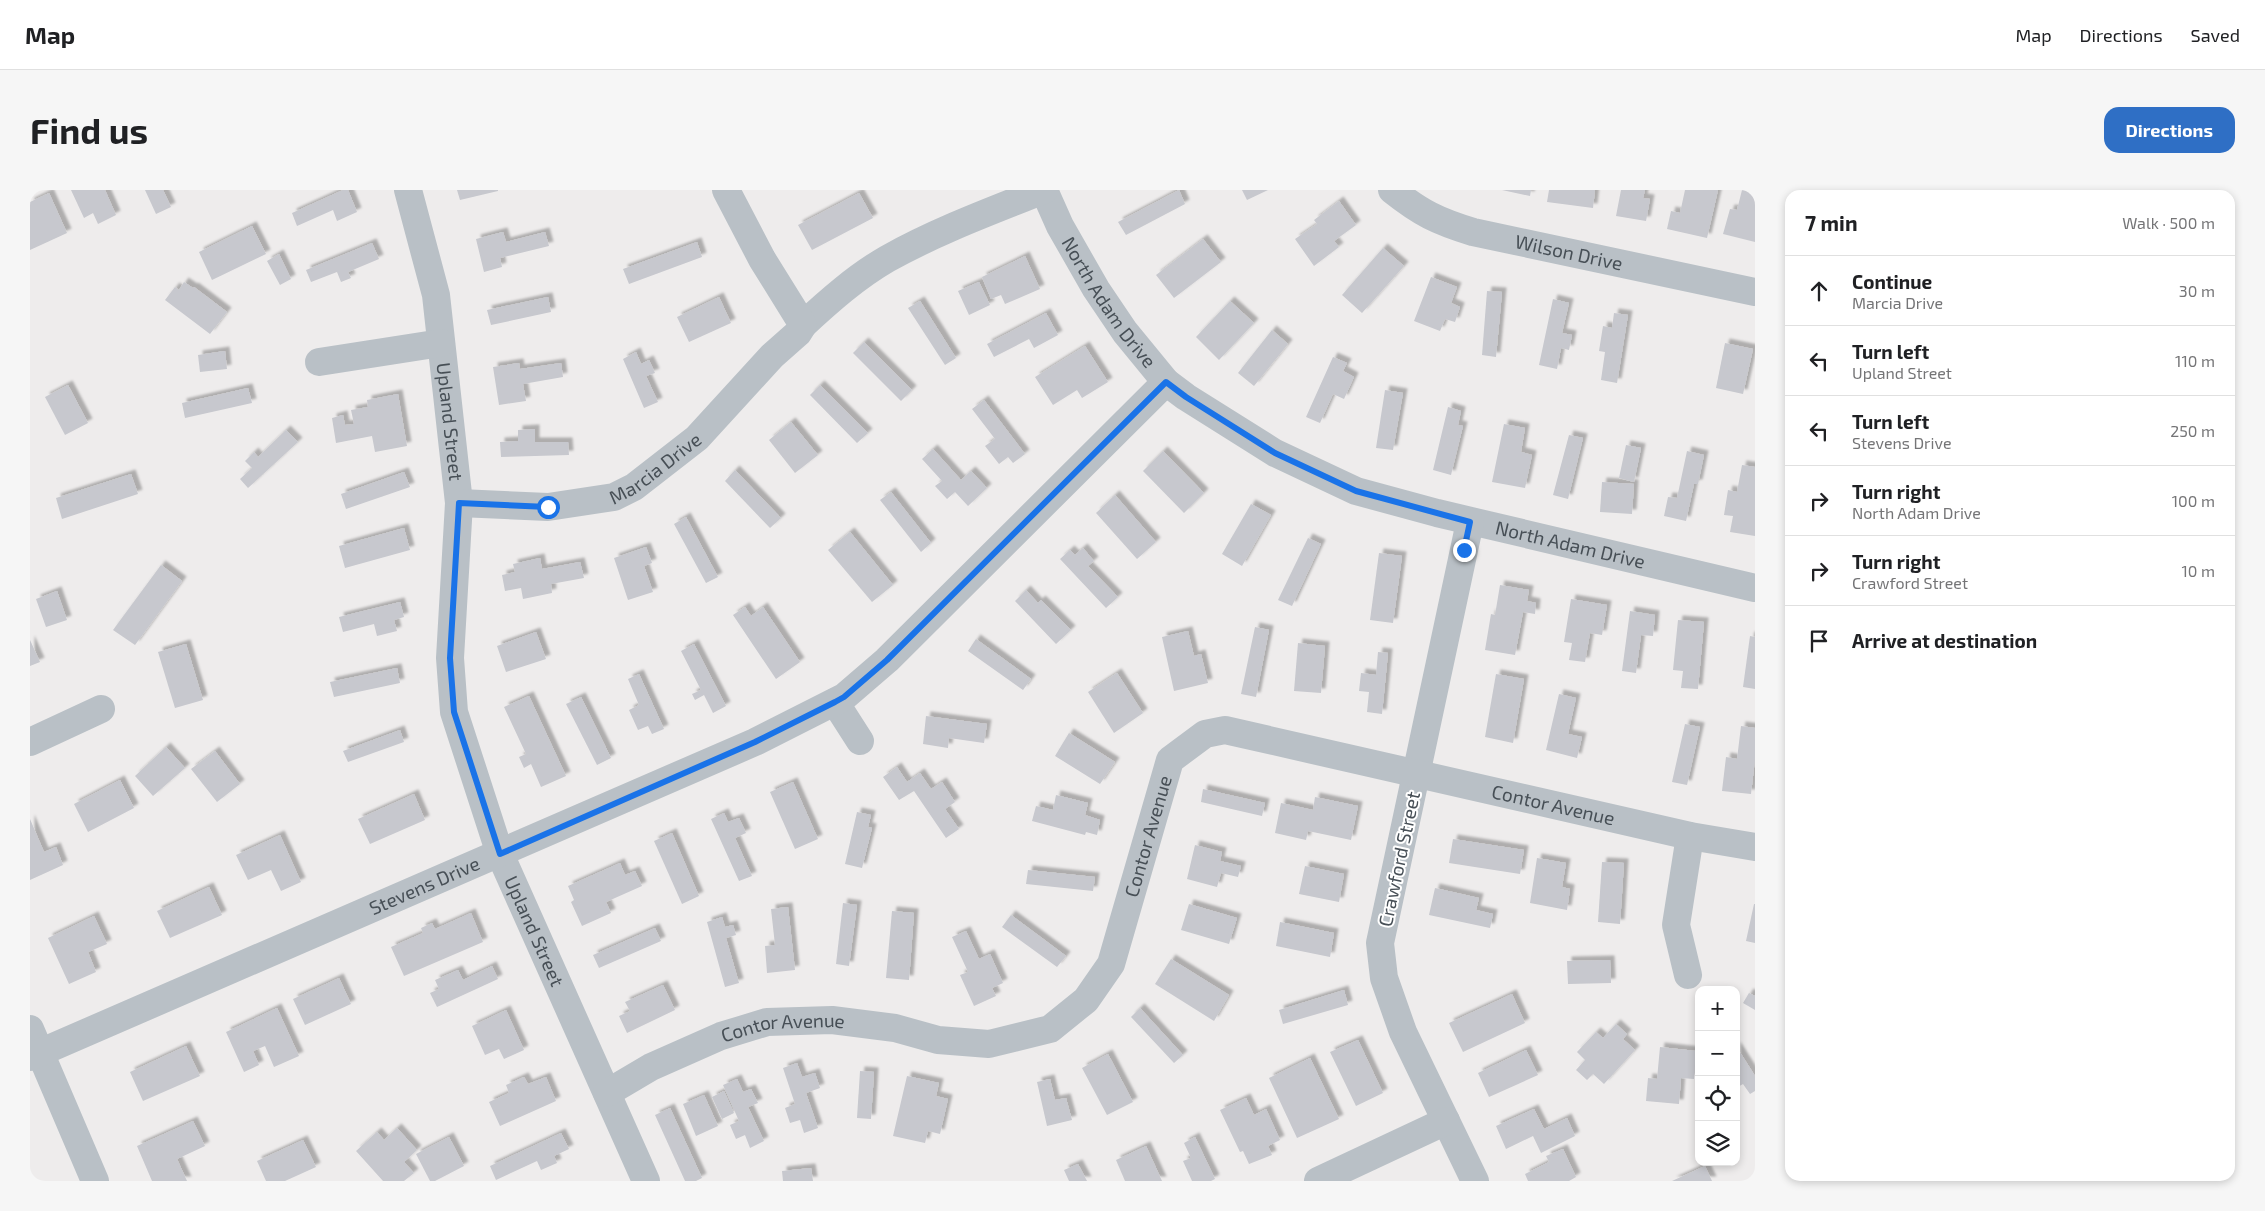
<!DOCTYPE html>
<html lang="en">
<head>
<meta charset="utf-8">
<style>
	:root { --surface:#fff; --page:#f6f6f6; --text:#202124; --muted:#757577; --line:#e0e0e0; --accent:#2f6fc5 }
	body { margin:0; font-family:"Exo 2",sans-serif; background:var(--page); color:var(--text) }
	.controls { position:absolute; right:15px; bottom:15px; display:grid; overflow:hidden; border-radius:10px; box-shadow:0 2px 8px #0003 }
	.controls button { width:45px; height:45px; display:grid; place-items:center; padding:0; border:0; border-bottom:1px solid var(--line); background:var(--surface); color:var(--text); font:25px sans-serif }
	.stop { position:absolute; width:15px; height:15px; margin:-11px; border:4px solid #1a73e8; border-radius:50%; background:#fff }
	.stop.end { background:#1a73e8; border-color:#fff; box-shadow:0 1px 5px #0008 }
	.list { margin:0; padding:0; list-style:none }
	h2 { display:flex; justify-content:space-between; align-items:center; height:65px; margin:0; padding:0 20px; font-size:21px }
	h2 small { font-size:16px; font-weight:400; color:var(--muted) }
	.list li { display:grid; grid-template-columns:32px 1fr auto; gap:15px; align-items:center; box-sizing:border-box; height:70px; padding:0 20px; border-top:1px solid var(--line) }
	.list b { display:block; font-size:19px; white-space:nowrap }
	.list p { margin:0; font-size:16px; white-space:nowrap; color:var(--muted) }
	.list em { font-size:16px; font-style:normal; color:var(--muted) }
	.icon { flex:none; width:28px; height:28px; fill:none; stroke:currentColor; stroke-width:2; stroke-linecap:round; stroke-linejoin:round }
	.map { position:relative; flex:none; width:1725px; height:991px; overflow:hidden; border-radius:15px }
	header { display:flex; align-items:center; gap:30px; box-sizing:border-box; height:70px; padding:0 25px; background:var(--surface); border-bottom:1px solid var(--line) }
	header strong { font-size:24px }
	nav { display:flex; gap:28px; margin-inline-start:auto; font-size:18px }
	.intro { display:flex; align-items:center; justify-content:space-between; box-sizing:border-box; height:120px; padding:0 30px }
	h1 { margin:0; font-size:35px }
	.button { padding:12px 22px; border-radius:15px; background:var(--accent); color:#fff; font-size:18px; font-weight:700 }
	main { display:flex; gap:30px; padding:0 30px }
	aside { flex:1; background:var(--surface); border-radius:15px; box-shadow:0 2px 8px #0003 }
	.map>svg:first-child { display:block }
	.building { fill:#c7c8ce; filter:url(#shadow) }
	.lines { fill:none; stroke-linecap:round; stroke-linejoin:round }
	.minor { stroke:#b9c0c6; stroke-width:28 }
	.route { stroke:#1a73e8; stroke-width:6 }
	.labels { text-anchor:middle; stroke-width:4; stroke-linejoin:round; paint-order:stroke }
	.street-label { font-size:19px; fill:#474f56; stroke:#fff }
</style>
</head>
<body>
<header>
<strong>Map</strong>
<nav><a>Map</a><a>Directions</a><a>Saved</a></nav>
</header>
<div class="intro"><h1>Find us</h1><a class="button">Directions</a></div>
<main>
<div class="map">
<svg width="1725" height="991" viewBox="0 0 1725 991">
	<defs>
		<filter id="shadow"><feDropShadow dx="4.5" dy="-4.5" stdDeviation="1" flood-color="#0004"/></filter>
	</defs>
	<rect width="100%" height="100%" fill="#eeecec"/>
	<g class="building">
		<polygon points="41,0 75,0 86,25 68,34 63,23 54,28"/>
		<polygon points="115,0 133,0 141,17 126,24"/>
		<polygon points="313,0 318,0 327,22 307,31 303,20 267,36 262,23"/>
		<polygon points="427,0 468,0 468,1 430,10"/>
		<polygon points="1149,0 1155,14 1096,45 1088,32"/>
		<polygon points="1212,0 1238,0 1217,10"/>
		<polygon points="1472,0 1501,0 1500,6"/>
		<polygon points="1519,0 1565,0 1563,18 1517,12"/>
		<polygon points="1591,0 1615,0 1613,8 1620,9 1616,31 1586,26"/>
		<polygon points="1655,0 1688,0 1677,48 1637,39 1641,21 1650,23"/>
		<polygon points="1712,0 1725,0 1725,52 1693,44 1700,19 1707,20"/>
		<polygon points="19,3 37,43 0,60 0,12"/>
		<polygon points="829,3 843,28 782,60 768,35"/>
		<polygon points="1309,11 1326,35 1304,51 1309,57 1284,76 1265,49 1287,34 1284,30"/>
		<polygon points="222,36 236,64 182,90 169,62"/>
		<polygon points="473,42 476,52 515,42 519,56 470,68 472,77 454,82 446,49"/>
		<polygon points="1173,49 1191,72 1144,108 1126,85"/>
		<polygon points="667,52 672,67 599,94 593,79"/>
		<polygon points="342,53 349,69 318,82 321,88 311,92 307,82 281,92 276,80"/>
		<polygon points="1353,58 1374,76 1332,123 1312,105"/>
		<polygon points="249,64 261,89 250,95 237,71"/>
		<polygon points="995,66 1010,99 975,114 971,105 961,109 952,87"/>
		<polygon points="1401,87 1427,97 1421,113 1430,117 1425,132 1415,129 1410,141 1384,131"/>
		<polygon points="154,92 163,98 164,97 197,122 180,144 135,110 145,97 149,100"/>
		<polygon points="949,92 960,115 939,125 928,101"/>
		<polygon points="1457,101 1472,102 1466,167 1452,165"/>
		<polygon points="518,107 521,122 461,135 457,120"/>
		<polygon points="689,107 701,133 659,152 647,127"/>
		<polygon points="1523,109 1539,113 1532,143 1542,145 1539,160 1531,158 1527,179 1509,175"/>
		<polygon points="890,111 926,168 915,175 878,118"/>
		<polygon points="1200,111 1224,133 1189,170 1166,147"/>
		<polygon points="1016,123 1028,145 1004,158 999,149 964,167 957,154"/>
		<polygon points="1584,123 1598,125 1587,193 1571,190 1575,162 1569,161 1573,136 1582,138"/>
		<polygon points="1242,140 1258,154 1224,196 1208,183"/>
		<polygon points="834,152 882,200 871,211 823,163"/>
		<polygon points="1695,153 1723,159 1713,204 1686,198"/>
		<polygon points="1055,156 1078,192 1052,208 1047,200 1023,215 1005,187"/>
		<polygon points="195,161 197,179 170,182 168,165"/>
		<polygon points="606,162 611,174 619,170 625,183 616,186 628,212 614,218 593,169"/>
		<polygon points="1303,167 1317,173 1313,181 1324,187 1314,209 1303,204 1290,233 1276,227"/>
		<polygon points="489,173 490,179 531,173 533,187 493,194 496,211 469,215 463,177"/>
		<polygon points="38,195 58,233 35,245 15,207"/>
		<polygon points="790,195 838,243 827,253 780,205"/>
		<polygon points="218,198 222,213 155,228 152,213"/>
		<polygon points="1355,200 1373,203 1363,260 1346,258"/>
		<polygon points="368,204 377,256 345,262 342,246 306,253 302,228 313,225 315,235 324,234 321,220 338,217 337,210"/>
		<polygon points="954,210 995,264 983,273 978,267 969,274 955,256 965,249 942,219"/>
		<polygon points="1418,217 1431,221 1428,235 1433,236 1421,285 1403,280"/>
		<polygon points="761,232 788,265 765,283 739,250"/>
		<polygon points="1474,234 1495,238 1491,262 1502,265 1495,298 1462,292"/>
		<polygon points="505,239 505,252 538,252 539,265 471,267 470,252 488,251 488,240"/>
		<polygon points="256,240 268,252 218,298 210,289 222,278 215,271 224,262 228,267"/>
		<polygon points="1539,245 1553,248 1538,309 1523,305"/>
		<polygon points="1596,255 1611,258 1604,292 1589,288"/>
		<polygon points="903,259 931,290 941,281 957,298 938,316 925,302 917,309 905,296 912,291 892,269"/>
		<polygon points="1133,261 1174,303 1154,323 1113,281"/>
		<polygon points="1657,261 1674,265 1668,294 1664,294 1656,331 1634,326 1638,307 1647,308"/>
		<polygon points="1712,275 1725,277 1725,346 1700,342 1703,326 1694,325 1698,300 1707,302"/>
		<polygon points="705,280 751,328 740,338 695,291"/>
		<polygon points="374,282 380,297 316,319 311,304"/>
		<polygon points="101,284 108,304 32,329 26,308"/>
		<polygon points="1572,292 1604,294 1602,324 1570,322"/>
		<polygon points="861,302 901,353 891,362 850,310"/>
		<polygon points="1085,305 1126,352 1107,369 1066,323"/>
		<polygon points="1221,314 1241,325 1212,376 1192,364"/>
		<polygon points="656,327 688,387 676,393 644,334"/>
		<polygon points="374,338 380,360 315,378 309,356"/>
		<polygon points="820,342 863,395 842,412 798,360"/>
		<polygon points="1278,348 1291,354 1262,416 1248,410"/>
		<polygon points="616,357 622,373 614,376 623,402 598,410 584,368"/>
		<polygon points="1053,358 1064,371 1058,376 1088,407 1076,418 1030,369 1040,360 1045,365"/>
		<polygon points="1349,363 1372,366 1363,433 1340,430"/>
		<polygon points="510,368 512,379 550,372 554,388 521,394 522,403 493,409 491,398 475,401 472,385 485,382 483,374"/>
		<polygon points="131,375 152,391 105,455 83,440"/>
		<polygon points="1470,395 1499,400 1497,411 1506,413 1505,424 1493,422 1485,465 1455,460 1461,424 1465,425"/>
		<polygon points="996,400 1008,413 1011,410 1041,440 1026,454 985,411"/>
		<polygon points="27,401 37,430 16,437 6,409"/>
		<polygon points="1541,409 1577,415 1572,445 1560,443 1555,472 1539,470 1542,453 1534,452"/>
		<polygon points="370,412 374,427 364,430 367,441 347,446 344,434 313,442 309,427"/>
		<polygon points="715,417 721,426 733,417 770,472 746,489 703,425"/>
		<polygon points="1600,421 1625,425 1623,446 1611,445 1606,483 1592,481"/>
		<polygon points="1648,430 1674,432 1668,499 1651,498 1653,481 1643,480"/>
		<polygon points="1225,437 1239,440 1226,507 1211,504"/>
		<polygon points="1158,441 1164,466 1171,464 1178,493 1144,501 1132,447"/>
		<polygon points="506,442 516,469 476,482 467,456"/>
		<polygon points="1720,446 1725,447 1725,499 1713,497"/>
		<polygon points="946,449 1001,489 993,500 938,461"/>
		<polygon points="0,450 10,472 0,476"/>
		<polygon points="1268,453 1295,456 1291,503 1264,501"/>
		<polygon points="156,454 173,510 145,518 128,462"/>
		<polygon points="664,454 696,516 683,523 674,505 665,510 662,504 671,500 651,461"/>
		<polygon points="1348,462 1358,463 1352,524 1337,522 1339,502 1329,501 1331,483 1346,485"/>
		<polygon points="367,478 370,493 304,507 300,492"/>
		<polygon points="1087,483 1113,523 1084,543 1058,502"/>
		<polygon points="609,484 634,539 622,544 618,536 608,540 599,520 609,515 598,489"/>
		<polygon points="1466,484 1494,489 1483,553 1455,547"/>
		<polygon points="1529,504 1546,508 1538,544 1552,547 1547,568 1516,560"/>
		<polygon points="499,506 536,586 511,597 501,574 494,578 489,567 496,564 474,517"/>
		<polygon points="551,507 581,568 567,575 536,514"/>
		<polygon points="896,526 957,534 954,553 919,548 918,558 893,554"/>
		<polygon points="1655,534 1670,537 1657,595 1642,592"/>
		<polygon points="1711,536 1725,538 1725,569 1721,604 1692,601 1696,567 1707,569"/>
		<polygon points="370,540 374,552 318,572 313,561"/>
		<polygon points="1039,543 1085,572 1070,594 1025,566"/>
		<polygon points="136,557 155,578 123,606 105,586"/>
		<polygon points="185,561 210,594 187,612 161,579"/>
		<polygon points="867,577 877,592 890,583 901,599 912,592 925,612 915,619 929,639 916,648 884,601 869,610 853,587"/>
		<polygon points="90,590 104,618 58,642 44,614"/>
		<polygon points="763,592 788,649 765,659 740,602"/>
		<polygon points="1173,599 1235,613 1232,626 1171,612"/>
		<polygon points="384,604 395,630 340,654 328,629"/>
		<polygon points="1026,605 1058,613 1055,625 1070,630 1067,645 1056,642 1055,645 1002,631 1006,616 1023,620"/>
		<polygon points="1285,607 1328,616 1321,650 1278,641 1276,650 1245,643 1251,613 1283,620"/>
		<polygon points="827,622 841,625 838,637 842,638 832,678 815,674"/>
		<polygon points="694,623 698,632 709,628 716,643 705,648 722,686 709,691 681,629"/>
		<polygon points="0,629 14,662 26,657 33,675 0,690"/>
		<polygon points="642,643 669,706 652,714 624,651"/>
		<polygon points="250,645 271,692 251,701 241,680 218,690 206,665"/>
		<polygon points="1423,649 1494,660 1490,684 1419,673"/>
		<polygon points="1165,655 1192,662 1190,671 1211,676 1208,687 1191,683 1187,697 1157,689"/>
		<polygon points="1507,668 1536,673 1532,697 1540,699 1537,720 1500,713"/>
		<polygon points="1572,672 1594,673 1590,734 1568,732"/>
		<polygon points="590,673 595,685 605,681 612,696 576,712 581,723 552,736 541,712 544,710 538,696"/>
		<polygon points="1275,676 1314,684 1309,712 1269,704"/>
		<polygon points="998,680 1065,687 1063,701 996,694"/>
		<polygon points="179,697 192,725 140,748 127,721"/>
		<polygon points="1405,698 1449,708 1446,720 1463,724 1460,738 1399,725"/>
		<polygon points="813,713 827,715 819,776 806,774"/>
		<polygon points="1159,714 1207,728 1199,754 1151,740"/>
		<polygon points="1724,714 1725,714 1725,753 1716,751"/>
		<polygon points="758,717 765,780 737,783 735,756 745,755 741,719"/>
		<polygon points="862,721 884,723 879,790 856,788"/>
		<polygon points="441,723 453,752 374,786 361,757 393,743 391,738 402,733 405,739"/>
		<polygon points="981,725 1036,766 1027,777 972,737"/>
		<polygon points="64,726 77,754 58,762 66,782 39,794 18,748"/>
		<polygon points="692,727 695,737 703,735 706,745 696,748 709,793 695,797 677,732"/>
		<polygon points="1250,732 1304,743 1300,767 1246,756"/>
		<polygon points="625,738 631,751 569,778 563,765"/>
		<polygon points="936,741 949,769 960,764 973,793 962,798 966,806 944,816 930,785 938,782 922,747"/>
		<polygon points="1141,769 1199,805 1184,831 1125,794"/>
		<polygon points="1580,770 1581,793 1538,794 1537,771"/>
		<polygon points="462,776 468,789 407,817 400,803 409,799 405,790 428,780 433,790"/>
		<polygon points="309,788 321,814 275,835 263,809"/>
		<polygon points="633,795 645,820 597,843 589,826 600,821 595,812"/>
		<polygon points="1314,800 1318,815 1253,834 1249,820"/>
		<polygon points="1719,803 1725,806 1725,820 1713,813"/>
		<polygon points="1482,804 1495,833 1433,862 1419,833"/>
		<polygon points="247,818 269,866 244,877 235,856 223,861 229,875 214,882 196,842"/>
		<polygon points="1110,818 1153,865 1144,873 1101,827"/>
		<polygon points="476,820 494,860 474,869 469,859 455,865 442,836"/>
		<polygon points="1586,834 1597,844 1593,849 1605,860 1574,894 1563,884 1557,890 1546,880 1555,870 1547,862 1566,842 1573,848"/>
		<polygon points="1328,850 1353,903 1326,916 1300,862"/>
		<polygon points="156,856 170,886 113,911 100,882"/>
		<polygon points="1706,856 1725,886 1725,901 1720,904 1713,894 1706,898"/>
		<polygon points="1630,857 1666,861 1664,889 1651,888 1649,914 1616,911 1618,888 1627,889"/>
		<polygon points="1496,860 1508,885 1459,907 1448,883"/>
		<polygon points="1078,864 1103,912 1077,925 1052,878"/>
		<polygon points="1280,868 1309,929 1267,948 1239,888"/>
		<polygon points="767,873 772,887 785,883 790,898 776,903 788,938 774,943 770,930 760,933 755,918 765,914 753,878"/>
		<polygon points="830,881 844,882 841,929 827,928"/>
		<polygon points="877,886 909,893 906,906 918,909 910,944 898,941 895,953 863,946"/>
		<polygon points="494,887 498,894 516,887 526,911 470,936 459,912 479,903 476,895"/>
		<polygon points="707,889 713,902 721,899 728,913 718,917 734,951 720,958 715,945 706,949 700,935 709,931 693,895"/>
		<polygon points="1020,889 1025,910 1036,908 1042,930 1017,936 1007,892"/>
		<polygon points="694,901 704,923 692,929 682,907"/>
		<polygon points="674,905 688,936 666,946 653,914"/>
		<polygon points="1216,908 1224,925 1236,919 1250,950 1238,956 1242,965 1219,974 1213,961 1210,962 1190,920"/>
		<polygon points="640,918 672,988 666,991 655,991 625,925"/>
		<polygon points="1504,919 1514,939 1537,928 1545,946 1511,963 1503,946 1476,959 1466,936"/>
		<polygon points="163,931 175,956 147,969 157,991 122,991 107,956"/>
		<polygon points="367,938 387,960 374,972 384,983 374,991 353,991 326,961 347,942 354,950"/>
		<polygon points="531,943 539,959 524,966 527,973 511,980 507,971 466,990 460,976"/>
		<polygon points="419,947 434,976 405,991 400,991 386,964"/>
		<polygon points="1165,947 1185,989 1181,991 1162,991 1153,971 1161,968 1154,953"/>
		<polygon points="273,950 286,977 255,991 236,991 227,971"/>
		<polygon points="1116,956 1132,991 1095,991 1086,970"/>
		<polygon points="1533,959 1546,987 1539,991 1498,991 1495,984 1519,972 1516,966"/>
		<polygon points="1048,974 1057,991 1039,991 1034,980"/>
		<polygon points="1675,976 1682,991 1642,991"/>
		<polygon points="781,978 783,991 753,991 752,981"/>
	</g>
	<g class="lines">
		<g class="minor">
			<path id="s1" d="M378,0L406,105L429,313L420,468L424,522L470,664L616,991"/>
			<path id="s2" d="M1014,0L1030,36L1066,99L1095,142L1136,192L1156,207L1245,263L1326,301L1407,323L1725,398"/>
			<path id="s3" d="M1362,0C1391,23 1407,31 1443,42L1725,102"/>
			<path d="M773,135C799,111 826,87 857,69C907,41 961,21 1014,0"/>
			<polyline points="289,172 411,153"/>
			<path id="s4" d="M429,313L518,317L584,307L604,297L667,248L742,166L768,143L773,135L732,69L696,0"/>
			<polyline points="1440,332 1350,753 1354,788 1373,842 1445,991"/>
			<polyline points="805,512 830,551"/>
			<polyline points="0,552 71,519"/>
			<polyline points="1658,785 1646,735 1660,646"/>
			<polyline points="0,839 65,991"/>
			<path id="s5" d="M0,867L725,552L814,507L857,470L1136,192"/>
			<path id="s6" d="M577,903L621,877L691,846L737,832L802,830L865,838L908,850L959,854L1020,839L1056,810L1081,774L1140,570L1175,544L1195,540L1660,646L1725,657"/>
			<polyline points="1288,991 1416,931"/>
		</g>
	</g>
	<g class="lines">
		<polyline class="route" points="518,317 429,313 420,468 424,522 470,664 725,552 805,512 814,507 857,470 1136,192 1156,207 1245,263 1326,301 1440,332 1434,360"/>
	</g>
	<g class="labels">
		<g class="street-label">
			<text dy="7" stroke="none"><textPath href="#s3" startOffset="190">Wilson Drive</textPath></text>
			<text dy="7" stroke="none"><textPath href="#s2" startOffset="130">North Adam Drive</textPath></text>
			<text dy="7" stroke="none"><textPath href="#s1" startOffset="236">Upland Street</textPath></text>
			<text dy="7" stroke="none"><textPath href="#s4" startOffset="206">Marcia Drive</textPath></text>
			<text dy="7" stroke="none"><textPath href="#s2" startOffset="669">North Adam Drive</textPath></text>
			<text dy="7" stroke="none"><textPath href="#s6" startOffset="1166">Contor Avenue</textPath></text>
			<text dy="7" stroke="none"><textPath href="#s6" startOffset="686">Contor Avenue</textPath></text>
			<text transform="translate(1369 669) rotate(-78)" y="7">Crawford Street</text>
			<text dy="7" stroke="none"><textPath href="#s5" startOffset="430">Stevens Drive</textPath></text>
			<text dy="7" stroke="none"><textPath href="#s1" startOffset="761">Upland Street</textPath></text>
			<text dy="7" stroke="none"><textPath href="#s6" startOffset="191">Contor Avenue</textPath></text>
		</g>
	</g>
</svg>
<div class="controls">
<button>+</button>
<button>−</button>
<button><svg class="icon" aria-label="locate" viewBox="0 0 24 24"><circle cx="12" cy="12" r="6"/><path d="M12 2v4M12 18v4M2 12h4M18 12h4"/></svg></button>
<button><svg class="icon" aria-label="layers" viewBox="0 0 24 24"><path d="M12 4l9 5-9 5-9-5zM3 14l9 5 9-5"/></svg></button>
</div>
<div class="stop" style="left:518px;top:317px"></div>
<div class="stop end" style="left:1434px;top:360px"></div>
</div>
<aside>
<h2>7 min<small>Walk · 500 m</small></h2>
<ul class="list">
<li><svg class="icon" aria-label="ahead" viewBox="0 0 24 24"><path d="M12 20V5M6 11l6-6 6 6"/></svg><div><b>Continue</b><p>Marcia Drive</p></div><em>30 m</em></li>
<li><svg class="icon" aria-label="left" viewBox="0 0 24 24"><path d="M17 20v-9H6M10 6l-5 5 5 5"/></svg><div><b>Turn left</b><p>Upland Street</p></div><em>110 m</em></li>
<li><svg class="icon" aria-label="left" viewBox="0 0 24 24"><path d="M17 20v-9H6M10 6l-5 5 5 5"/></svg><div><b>Turn left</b><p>Stevens Drive</p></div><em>250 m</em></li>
<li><svg class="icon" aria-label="right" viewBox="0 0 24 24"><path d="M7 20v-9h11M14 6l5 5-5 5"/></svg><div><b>Turn right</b><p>North Adam Drive</p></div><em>100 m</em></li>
<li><svg class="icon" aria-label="right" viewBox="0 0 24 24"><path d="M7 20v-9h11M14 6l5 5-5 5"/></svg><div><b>Turn right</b><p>Crawford Street</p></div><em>10 m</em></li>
<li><svg class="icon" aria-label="arrive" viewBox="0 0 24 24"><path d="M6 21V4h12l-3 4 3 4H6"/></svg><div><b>Arrive at destination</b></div></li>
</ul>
</aside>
</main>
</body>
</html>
